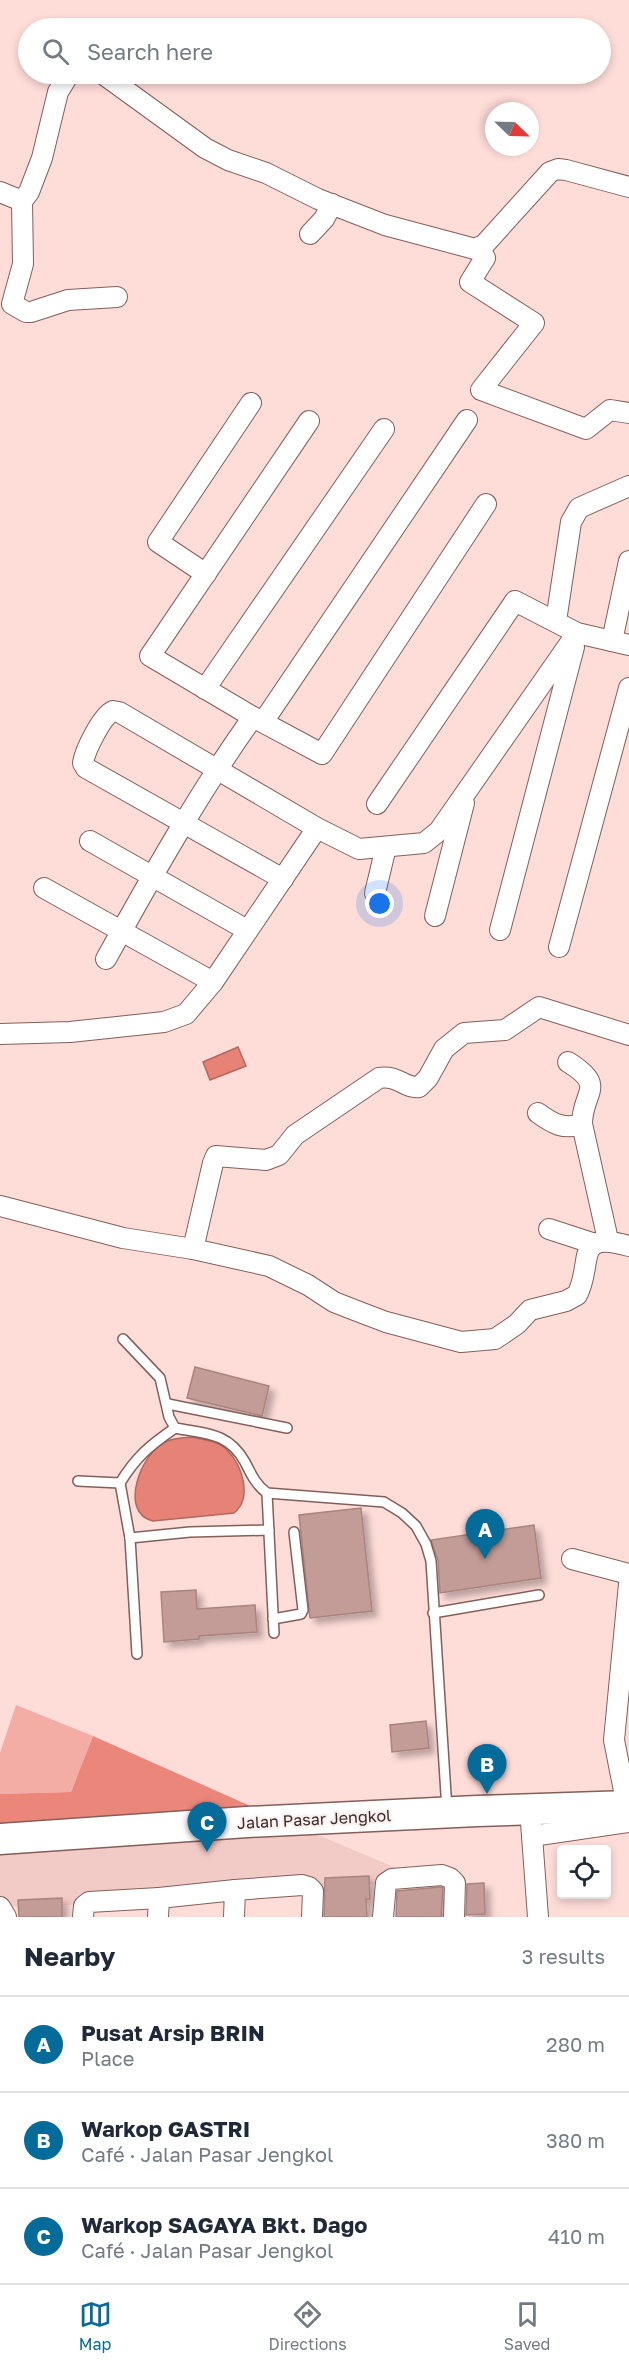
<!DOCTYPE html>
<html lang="en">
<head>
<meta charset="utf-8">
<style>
	:root { --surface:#fff; --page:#f2f2f3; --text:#1f2937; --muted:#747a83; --line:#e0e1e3; --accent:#056b99 }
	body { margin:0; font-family:"Golos Text",sans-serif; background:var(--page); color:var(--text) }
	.controls { position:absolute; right:18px; bottom:18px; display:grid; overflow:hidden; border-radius:6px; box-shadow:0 3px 9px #0003 }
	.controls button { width:54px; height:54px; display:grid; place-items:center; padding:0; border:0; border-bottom:2px solid var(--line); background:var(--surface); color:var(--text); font:30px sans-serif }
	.compass { position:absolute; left:485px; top:102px; width:54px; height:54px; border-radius:50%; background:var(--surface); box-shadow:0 3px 9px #0003; rotate:113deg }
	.you { position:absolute; left:380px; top:904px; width:21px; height:21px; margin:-15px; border:4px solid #fff; border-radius:50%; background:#1a73e8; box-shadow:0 0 0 9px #1a73e833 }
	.badge { display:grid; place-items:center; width:39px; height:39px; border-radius:50%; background:var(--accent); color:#fff; font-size:20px; font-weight:700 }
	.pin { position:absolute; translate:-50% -50px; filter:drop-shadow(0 2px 3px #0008) }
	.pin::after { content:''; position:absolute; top:32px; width:21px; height:18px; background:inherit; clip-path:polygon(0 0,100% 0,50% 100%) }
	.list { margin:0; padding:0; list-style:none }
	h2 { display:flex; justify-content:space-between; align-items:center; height:78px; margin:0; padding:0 24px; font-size:26px }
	h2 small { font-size:20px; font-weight:400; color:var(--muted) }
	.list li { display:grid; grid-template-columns:39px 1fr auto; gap:18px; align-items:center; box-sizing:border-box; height:96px; padding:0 24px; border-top:2px solid var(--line) }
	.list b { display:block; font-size:22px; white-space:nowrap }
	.list p { margin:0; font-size:20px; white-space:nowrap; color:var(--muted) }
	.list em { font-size:20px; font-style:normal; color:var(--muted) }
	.icon { flex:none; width:33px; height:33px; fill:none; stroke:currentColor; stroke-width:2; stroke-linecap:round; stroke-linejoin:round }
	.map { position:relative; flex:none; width:629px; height:1917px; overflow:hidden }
	.search { position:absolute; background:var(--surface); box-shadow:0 3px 9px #0003; left:18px; right:18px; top:18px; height:66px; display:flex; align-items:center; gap:15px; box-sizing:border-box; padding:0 21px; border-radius:33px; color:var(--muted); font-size:22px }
	.sheet { height:366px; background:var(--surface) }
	nav { display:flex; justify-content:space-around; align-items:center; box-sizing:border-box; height:84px; border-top:2px solid var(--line); background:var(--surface); font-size:16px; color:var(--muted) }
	nav a { display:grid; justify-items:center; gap:3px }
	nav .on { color:var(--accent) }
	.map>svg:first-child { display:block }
	.built { fill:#f3cbc6 }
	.green { fill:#f4ada5 }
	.forest { fill:#eb867b }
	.water { fill:#e78277; stroke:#b36860; stroke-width:1.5 }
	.building { fill:#c39c97; stroke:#a9837e; stroke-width:1.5; filter:url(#shadow) }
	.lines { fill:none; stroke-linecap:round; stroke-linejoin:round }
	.lane-casing { stroke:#835f5a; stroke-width:12 }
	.street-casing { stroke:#835f5a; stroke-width:22 }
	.primary-casing { stroke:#835f5a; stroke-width:33 }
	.lane { stroke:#fff; stroke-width:9 }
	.street { stroke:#fff; stroke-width:20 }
	.primary { stroke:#fff; stroke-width:30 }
	.labels { text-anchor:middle; stroke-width:4.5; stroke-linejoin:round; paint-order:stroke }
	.street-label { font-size:16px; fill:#3b2c2a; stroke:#f9f0ef }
</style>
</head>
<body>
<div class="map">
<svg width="629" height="1917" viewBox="0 0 629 1917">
	<defs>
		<filter id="shadow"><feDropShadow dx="5.5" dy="5.5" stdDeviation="3" flood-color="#0004"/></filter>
	</defs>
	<rect width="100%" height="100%" fill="#fedcd8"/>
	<polygon class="built" points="282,1820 425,1880 163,1902 0,1907 0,1838"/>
	<polygon class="green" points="16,1705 93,1736 71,1792 0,1794 0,1753"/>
	<polygon class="forest" points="93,1736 282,1820 0,1838 0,1794 71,1792"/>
	<g class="water">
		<polygon points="238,1047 246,1066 210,1080 203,1062"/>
		<path d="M192,1437C204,1440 219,1441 227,1450C242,1465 253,1498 234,1513L153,1521C118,1513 141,1453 165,1442C173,1438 183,1438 192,1437Z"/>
	</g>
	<g class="building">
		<polygon points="195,1367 269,1386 262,1416 187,1398"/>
		<polygon points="361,1508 372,1611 310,1618 299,1515"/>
		<polygon points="534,1525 541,1578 440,1593 438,1560 431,1540"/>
		<polygon points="196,1590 197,1609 255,1605 257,1632 199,1636 199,1639 164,1642 161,1592"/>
		<polygon points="426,1721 429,1748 392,1752 390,1725"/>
		<polygon points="369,1876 370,1899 366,1899 367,1917 324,1917 325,1878"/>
		<polygon points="484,1883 485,1914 466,1915 467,1884"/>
		<polygon points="440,1887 443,1888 441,1917 396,1917 397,1891"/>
		<polygon points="62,1898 62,1917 19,1917 18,1900"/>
	</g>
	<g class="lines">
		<defs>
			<g id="lane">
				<path d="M123,1339L160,1378L169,1417L175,1428C206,1434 228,1432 245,1462C251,1474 256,1485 267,1493L384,1502L402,1513L416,1526L426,1544L431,1561L447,1810"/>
				<polyline points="168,1404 287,1428"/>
				<polyline points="78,1481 120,1483"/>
				<polyline points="267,1493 274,1633"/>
				<path d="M130,1538L120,1483C136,1457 149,1446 175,1428"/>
				<polyline points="433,1613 539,1595"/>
				<polyline points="273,1619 301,1614 303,1610 294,1532"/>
				<polyline points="137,1654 130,1538 190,1532 269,1530"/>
			</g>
			<g id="street">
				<polyline points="69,74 58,92 42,158 29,192 22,201 23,264 12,304 26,312 31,312 68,300 117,297"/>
				<polyline points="103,74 205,148 228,160 266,173 318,199 385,225 475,249 484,245 550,172 558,169 566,170 629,187"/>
				<polyline points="0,192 22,201"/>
				<polyline points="310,234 324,219 332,204"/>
				<polyline points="479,247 485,258 470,282 534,323 481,390 586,429 610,410 629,413"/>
				<polyline points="309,421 150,656 253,717 322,754 486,504"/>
				<polyline points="206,574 158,542 251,403"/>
				<polyline points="556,621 571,522 579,508 629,486"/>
				<polyline points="612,641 629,561"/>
				<polyline points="205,689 384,429"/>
				<polyline points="263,722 467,420"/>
				<polyline points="377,804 515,601 577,633 629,645"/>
				<polyline points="90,841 247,930"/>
				<path d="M283,879L86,768L83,763C85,750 102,716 113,711L119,712L317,828L359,849L424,843L439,831L577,633"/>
				<polyline points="44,888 213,982"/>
				<polyline points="375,893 386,847"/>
				<polyline points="435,916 464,803"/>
				<polyline points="500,930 574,647"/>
				<polyline points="559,947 629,688"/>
				<path d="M106,959C152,876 198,794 253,717"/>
				<polyline points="0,1034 70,1032 164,1022 186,1014 213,982 317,828"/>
				<path d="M568,1062C608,1087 582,1091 582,1124L608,1240"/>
				<path d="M538,1113C553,1124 564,1130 582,1124"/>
				<path d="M0,1206L123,1238L193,1249L269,1266L308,1285L334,1302L357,1311L386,1322L461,1342L495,1339L517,1324L530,1310L566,1301L577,1295C594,1263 572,1230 629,1246"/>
				<polyline points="549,1229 595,1244"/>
				<path d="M193,1249L213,1163L216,1156L266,1160L279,1155L295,1135L379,1078C399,1075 405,1089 419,1087L428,1078L444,1049L464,1033L505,1030L539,1007L629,1035"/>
				<polyline points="572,1559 629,1574"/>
				<polyline points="627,1806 614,1740 629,1584"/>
				<polyline points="530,1809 538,1917"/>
				<polyline points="532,1836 629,1822"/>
				<polyline points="159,1898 235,1890"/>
				<polyline points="0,1907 6,1917"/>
				<polyline points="83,1917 84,1906 89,1902 159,1898 158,1917"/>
				<polyline points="234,1917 235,1890 302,1885 309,1887 313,1891 312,1917"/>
				<polyline points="383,1917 386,1883 392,1879 442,1875 450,1878 455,1883 454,1917"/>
			</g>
			<polyline id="primary" points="0,1839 247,1822 477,1811 629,1806"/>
		</defs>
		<use href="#lane" class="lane-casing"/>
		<use href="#street" class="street-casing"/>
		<use href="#primary" class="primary-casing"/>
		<use href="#lane" class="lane"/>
		<use href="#street" class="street"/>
		<use href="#primary" class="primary"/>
	</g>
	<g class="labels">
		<g class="street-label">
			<text transform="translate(314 1819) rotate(-3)" y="6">Jalan Pasar Jengkol</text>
		</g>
	</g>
</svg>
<div class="controls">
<button><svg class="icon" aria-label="locate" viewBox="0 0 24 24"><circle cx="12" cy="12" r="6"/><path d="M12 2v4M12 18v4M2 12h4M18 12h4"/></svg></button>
</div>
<svg class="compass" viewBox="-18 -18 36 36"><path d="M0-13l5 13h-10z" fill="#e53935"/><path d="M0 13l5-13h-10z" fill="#747a83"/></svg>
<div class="you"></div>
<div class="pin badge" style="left:485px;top:1559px">A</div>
<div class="pin badge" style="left:487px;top:1794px">B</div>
<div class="pin badge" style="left:207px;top:1852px">C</div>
<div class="search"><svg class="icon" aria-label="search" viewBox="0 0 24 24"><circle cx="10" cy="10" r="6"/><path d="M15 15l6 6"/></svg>Search here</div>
</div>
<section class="sheet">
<h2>Nearby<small>3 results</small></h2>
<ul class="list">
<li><span class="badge">A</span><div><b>Pusat Arsip BRIN</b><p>Place</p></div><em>280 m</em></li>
<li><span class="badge">B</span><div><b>Warkop GASTRI</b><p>Café · Jalan Pasar Jengkol</p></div><em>380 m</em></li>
<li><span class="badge">C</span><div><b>Warkop SAGAYA Bkt. Dago</b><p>Café · Jalan Pasar Jengkol</p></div><em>410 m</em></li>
</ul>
</section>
<nav>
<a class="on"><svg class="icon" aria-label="map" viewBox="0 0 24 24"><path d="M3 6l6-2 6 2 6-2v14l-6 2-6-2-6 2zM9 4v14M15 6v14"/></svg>Map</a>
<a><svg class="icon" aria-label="directions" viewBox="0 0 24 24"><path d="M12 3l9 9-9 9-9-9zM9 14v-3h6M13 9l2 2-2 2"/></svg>Directions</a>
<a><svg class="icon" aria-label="saved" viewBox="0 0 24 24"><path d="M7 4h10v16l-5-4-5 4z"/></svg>Saved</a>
</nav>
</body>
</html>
